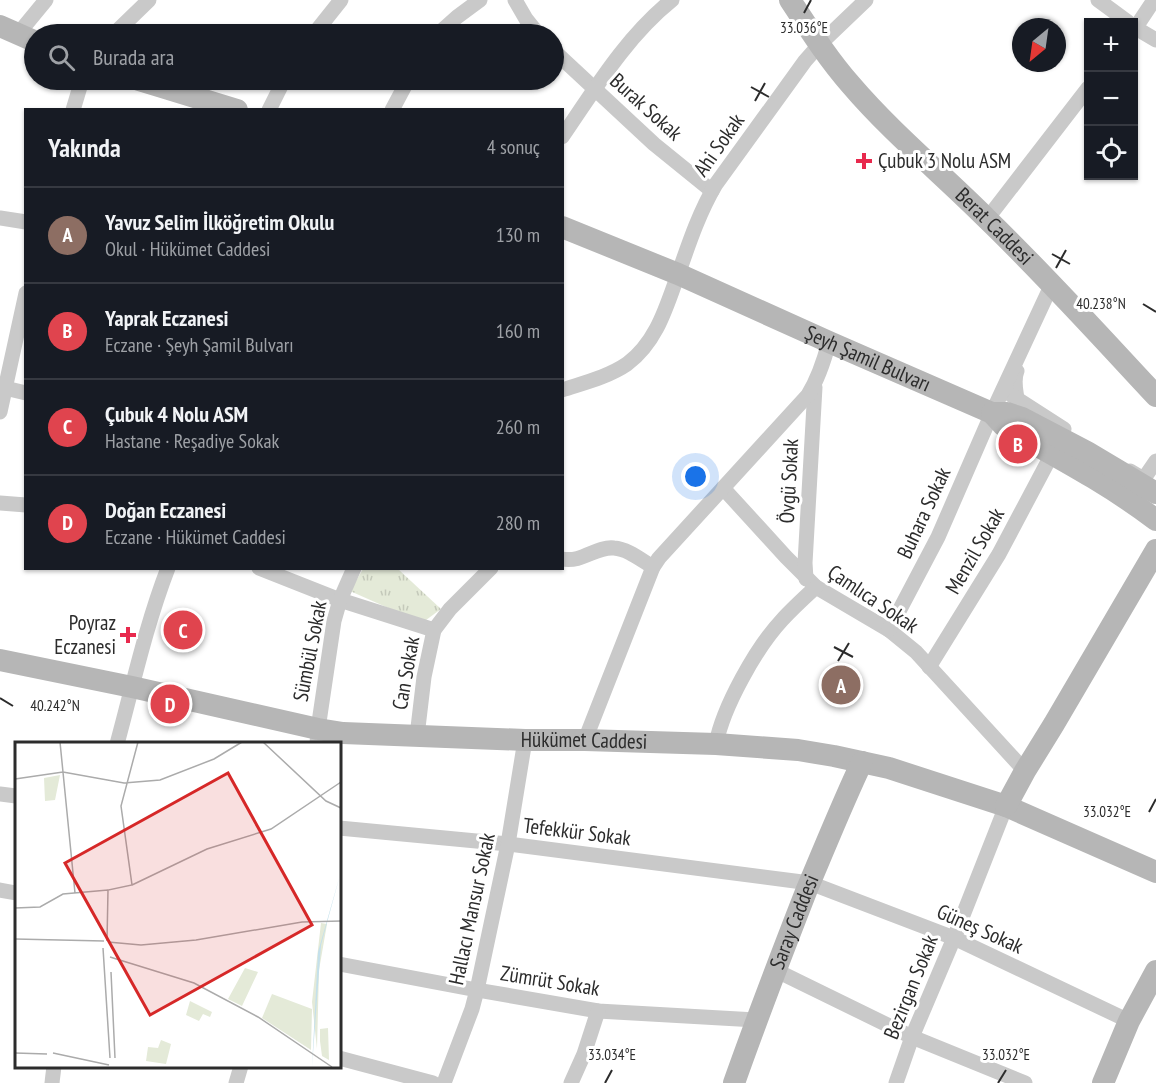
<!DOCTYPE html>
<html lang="tr">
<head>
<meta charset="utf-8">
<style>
	:root { --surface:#171b24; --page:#242831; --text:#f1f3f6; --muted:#9ea1a6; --line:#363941; --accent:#8c9099 }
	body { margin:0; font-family:"PT Sans Narrow",sans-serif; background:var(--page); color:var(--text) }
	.controls { position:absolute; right:18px; top:18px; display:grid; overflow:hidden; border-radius:0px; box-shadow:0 2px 4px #0004 }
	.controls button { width:54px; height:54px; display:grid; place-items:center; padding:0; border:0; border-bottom:2px solid var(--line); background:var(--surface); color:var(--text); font:30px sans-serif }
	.compass { position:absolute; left:1012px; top:18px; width:54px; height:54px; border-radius:50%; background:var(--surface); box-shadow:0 2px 4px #0004; rotate:209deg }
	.you { position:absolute; left:696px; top:477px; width:21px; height:21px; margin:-15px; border:4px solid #fff; border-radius:50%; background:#1a73e8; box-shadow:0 0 0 9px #1a73e833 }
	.badge { display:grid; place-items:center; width:39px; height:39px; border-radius:50%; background:var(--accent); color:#fff; font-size:20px; font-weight:700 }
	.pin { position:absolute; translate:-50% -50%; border:3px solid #fff; box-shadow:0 2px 6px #0006 }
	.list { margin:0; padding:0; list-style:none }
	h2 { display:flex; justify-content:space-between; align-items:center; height:78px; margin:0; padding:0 24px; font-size:26px }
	h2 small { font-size:20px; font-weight:400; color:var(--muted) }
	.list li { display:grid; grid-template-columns:39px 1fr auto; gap:18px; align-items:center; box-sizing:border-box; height:96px; padding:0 24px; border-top:2px solid var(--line) }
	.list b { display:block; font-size:22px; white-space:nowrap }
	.list p { margin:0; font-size:20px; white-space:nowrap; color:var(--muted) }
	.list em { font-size:20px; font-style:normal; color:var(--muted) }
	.icon { flex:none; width:33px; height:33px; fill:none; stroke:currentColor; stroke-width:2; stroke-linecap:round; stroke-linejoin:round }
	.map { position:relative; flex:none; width:1156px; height:1083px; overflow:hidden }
	.search { position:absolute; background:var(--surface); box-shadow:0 2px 4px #0004; left:24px; top:24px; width:540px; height:66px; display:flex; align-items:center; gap:15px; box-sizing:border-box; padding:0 21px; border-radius:33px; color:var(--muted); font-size:22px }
	.panel { position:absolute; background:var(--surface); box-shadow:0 2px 4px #0004; left:24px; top:108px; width:540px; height:462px; border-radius:0px }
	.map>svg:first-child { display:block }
	.grass { fill:url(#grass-tufts) }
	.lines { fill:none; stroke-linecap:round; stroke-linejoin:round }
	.street { stroke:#c9c9c9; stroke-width:15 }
	.secondary { stroke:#b6b6b6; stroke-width:22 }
	.ticks { fill:none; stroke:#2c2c2c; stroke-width:2 }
	.poi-dot { fill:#e8294d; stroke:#fff; stroke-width:2 }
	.labels { text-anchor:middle; stroke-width:6; stroke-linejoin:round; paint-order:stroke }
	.street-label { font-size:21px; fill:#2c2c2c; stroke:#fff }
	.poi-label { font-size:21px; fill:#2c2c2c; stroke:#fff; text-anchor:start }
	.inset-road { fill:none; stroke:#ababab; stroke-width:1.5 }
	.view { fill:#d62828; fill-opacity:0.15; stroke:#d62828; stroke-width:3 }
	.inset-edge { fill:none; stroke:#2c2c2c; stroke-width:3 }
	.ticks-label { font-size:15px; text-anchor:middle; fill:#2c2c2c; stroke:#fff; stroke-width:6; stroke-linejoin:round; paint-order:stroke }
</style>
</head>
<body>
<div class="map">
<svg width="1156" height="1083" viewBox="0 0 1156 1083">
	<defs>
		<pattern id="grass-tufts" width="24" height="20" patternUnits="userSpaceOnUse" patternTransform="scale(1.5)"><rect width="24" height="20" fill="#e4ead8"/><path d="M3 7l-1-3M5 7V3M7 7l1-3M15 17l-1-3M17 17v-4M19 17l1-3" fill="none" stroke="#c4c9ba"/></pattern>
	</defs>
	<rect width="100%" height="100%" fill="#fff"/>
	<polygon class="grass" points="363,569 398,569 441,609 422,623 350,591"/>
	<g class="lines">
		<g class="street">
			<polyline points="515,0 526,19 538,34"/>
			<polyline points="1098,0 1128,22"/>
			<polyline points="1134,27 1156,40"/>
			<polyline points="1134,30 1154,0"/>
			<polyline points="18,34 46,0"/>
			<polyline points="114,34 149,0"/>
			<polyline points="314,34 341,0"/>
			<polyline points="438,34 457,17 480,0"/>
			<polyline points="554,51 654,144 712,191"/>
			<polyline points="73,110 82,80"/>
			<polyline points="269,110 284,80"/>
			<polyline points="392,110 408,80"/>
			<path d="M562,137C595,89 626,37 672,0"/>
			<polyline points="0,218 26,222"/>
			<polyline points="987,219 1088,88"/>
			<path d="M1017,371C1013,380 1016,390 1017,399"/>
			<polyline points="5,388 26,393"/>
			<path d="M562,390C583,383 608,377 627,364C658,341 667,304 680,269C690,240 700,211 716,184L805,61L820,44L866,0"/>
			<polyline points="1011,395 1064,429"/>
			<polyline points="0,412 26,293"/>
			<polyline points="1130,471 1140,477 1145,477 1156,461"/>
			<polyline points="723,488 786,557 816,587 889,630 916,652 1025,771"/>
			<polyline points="0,503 26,505"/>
			<path d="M562,559C583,563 596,546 614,548C628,549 641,560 653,567"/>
			<polyline points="259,568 340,600 434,630"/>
			<polyline points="806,579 805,563 815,387"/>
			<polyline points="889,630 938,537 992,413 1052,284"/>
			<polyline points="929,667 999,554 1052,454"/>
			<polyline points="417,736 424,677 434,630 450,609 491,568"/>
			<path d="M585,740L653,567L659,558L808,395C818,379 824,361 829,342"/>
			<path d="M117,744C133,685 146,625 168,568"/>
			<polyline points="317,744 318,729 334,621 340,600 354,568"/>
			<path d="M716,744C723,707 756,648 782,620C793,608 804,598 816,587"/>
			<polyline points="0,794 16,796"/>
			<polyline points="339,828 508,844 810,883 954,938 1129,1021"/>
			<polyline points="0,890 16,893"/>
			<polyline points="339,964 477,990 598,1011 756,1020"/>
			<polyline points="775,970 912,1037 1025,1083"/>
			<polyline points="339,1058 433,1083"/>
			<polyline points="52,1083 54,1066"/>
			<polyline points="236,1083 241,1066"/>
			<polyline points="444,1083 472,1009 477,990 508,844 525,740"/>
			<polyline points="571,1083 584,1054 598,1011"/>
			<polyline points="896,1083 912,1037 954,938 1006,806"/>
		</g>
		<g class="secondary">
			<path id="s1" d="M790,0C809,29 828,59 851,85C892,133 942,174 987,219C1046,276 1100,336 1156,396"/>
			<polyline points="0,26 34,41"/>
			<polyline points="139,80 237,110"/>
			<path id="s2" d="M562,227L678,274L829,342L992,413L1003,425L1009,430C1059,458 1110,485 1156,520"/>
			<polyline points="992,413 1007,413 1022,418 1087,452 1156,493"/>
			<path id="s3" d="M0,660L132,687L318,729L343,733L525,740H585L716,744L798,750L834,756L889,768L1006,806L1156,872"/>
			<polyline points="1006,806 1025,771 1054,724 1156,550"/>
			<path id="s4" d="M734,1083C757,1018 782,953 807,889C825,847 842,804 862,762"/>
			<polyline points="1103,1083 1129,1021 1156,971"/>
		</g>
	</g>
	<path class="ticks" d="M804,13L811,0M751,87L769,97M755,101L765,83M1052,254L1070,264M1056,268L1066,250M1143,304L1156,312M834,647L853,657M838,661L849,643M0,698L13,706M1149,812L1156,799M605,1083L612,1070M998,1083L1006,1070"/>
	<g class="poi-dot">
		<path d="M861 152h6v6h6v6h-6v6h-6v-6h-6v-6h6z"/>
		<path d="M125 626h6v6h6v6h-6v6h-6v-6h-6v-6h6z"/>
	</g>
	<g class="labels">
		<g class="street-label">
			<text transform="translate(646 107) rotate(42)" y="7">Burak Sokak</text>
			<text transform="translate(719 145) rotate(-55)" y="7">Ahi Sokak</text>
			<text dy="7" stroke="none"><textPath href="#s1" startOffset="306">Berat Caddesi</textPath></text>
			<text dy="7" stroke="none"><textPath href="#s2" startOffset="333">Şeyh Şamil Bulvarı</textPath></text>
			<text transform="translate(789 481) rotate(-87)" y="7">Övgü Sokak</text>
			<text transform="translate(924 513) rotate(-65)" y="7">Buhara Sokak</text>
			<text transform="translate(975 551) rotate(-60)" y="7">Menzil Sokak</text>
			<text transform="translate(873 599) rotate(34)" y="7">Çamlıca Sokak</text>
			<text transform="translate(310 651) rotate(-79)" y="7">Sümbül Sokak</text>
			<text transform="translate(406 673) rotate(-80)" y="7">Can Sokak</text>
			<text dy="7" stroke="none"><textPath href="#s3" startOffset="592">Hükümet Caddesi</textPath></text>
			<text transform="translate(577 832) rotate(7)" y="7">Tefekkür Sokak</text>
			<text transform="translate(472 909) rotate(-78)" y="7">Hallacı Mansur Sokak</text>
			<text dy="7" stroke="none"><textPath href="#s4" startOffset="172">Saray Caddesi</textPath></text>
			<text transform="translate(980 929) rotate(24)" y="7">Güneş Sokak</text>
			<text transform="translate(550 981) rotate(9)" y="7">Zümrüt Sokak</text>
			<text transform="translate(911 987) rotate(-68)" y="7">Bezirgan Sokak</text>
		</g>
		<g class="poi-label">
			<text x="878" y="168">Çubuk 3 Nolu ASM</text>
			<text x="116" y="630" text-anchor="end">Poyraz<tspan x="116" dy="24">Eczanesi</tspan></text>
		</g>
	</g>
	<g transform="translate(15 742)">
		<rect width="326" height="326" fill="#fff"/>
		<path d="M45,33L40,58L30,59L29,36ZM230,226L243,230L227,264L213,257ZM175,259L197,270L195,275L188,272L184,279L171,273ZM313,286L314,318L307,314L305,299V287ZM146,298L156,302L151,322L131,319L133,305L143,306Z" fill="#e4ead8"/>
		<path d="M306,181L312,182L304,228L302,307L297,260Z" fill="#e4ead8"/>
		<path d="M257,252L297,267L296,308L247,276Z" fill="#e4ead8"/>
		<path d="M325,133L306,203L297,325L303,210Z" fill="#c4e0eb"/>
		<path class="inset-road" d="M45,0L60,151M248,0L311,59L326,66M0,37L48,30L109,41L145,38L199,17L227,0M117,143L192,107L256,87L326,40M0,166L25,165L48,152L93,148M0,197L89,199M92,199L93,148L117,143L106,64L123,0M93,200L126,203L181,198L287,180L326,179M88,206L95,316M95,215L179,241L243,275L317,325M96,230L100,316M0,311L32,312M38,311L94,323"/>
		<path class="view" d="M213,31L297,183L135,273L50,121Z"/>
		<rect width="326" height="326" class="inset-edge"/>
	</g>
	<g class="ticks-label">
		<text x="804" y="33">33.036°E</text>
		<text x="1101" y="309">40.238°N</text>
		<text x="55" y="711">40.242°N</text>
		<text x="1107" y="817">33.032°E</text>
		<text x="612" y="1060">33.034°E</text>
		<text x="1006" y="1060">33.032°E</text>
	</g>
</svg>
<div class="controls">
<button>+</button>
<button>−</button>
<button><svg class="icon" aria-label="locate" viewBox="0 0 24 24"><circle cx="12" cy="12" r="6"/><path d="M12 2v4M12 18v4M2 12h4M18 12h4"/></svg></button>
</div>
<svg class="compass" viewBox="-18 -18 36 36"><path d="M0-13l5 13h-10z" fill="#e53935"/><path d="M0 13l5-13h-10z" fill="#9ea1a6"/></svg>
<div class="you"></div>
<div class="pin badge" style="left:841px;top:685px;background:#8d6e63">A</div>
<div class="pin badge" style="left:1018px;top:444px;background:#e0444e">B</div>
<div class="pin badge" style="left:183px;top:630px;background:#e0444e">C</div>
<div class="pin badge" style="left:170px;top:704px;background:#e0444e">D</div>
<div class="search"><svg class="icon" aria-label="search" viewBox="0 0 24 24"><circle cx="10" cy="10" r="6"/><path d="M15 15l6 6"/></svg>Burada ara</div>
<section class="panel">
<h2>Yakında<small>4 sonuç</small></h2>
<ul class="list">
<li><span class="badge" style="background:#8d6e63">A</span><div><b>Yavuz Selim İlköğretim Okulu</b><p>Okul · Hükümet Caddesi</p></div><em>130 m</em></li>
<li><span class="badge" style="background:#e0444e">B</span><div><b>Yaprak Eczanesi</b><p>Eczane · Şeyh Şamil Bulvarı</p></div><em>160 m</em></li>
<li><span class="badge" style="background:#e0444e">C</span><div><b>Çubuk 4 Nolu ASM</b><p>Hastane · Reşadiye Sokak</p></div><em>260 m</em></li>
<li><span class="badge" style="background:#e0444e">D</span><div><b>Doğan Eczanesi</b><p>Eczane · Hükümet Caddesi</p></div><em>280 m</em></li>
</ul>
</section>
</div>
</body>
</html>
